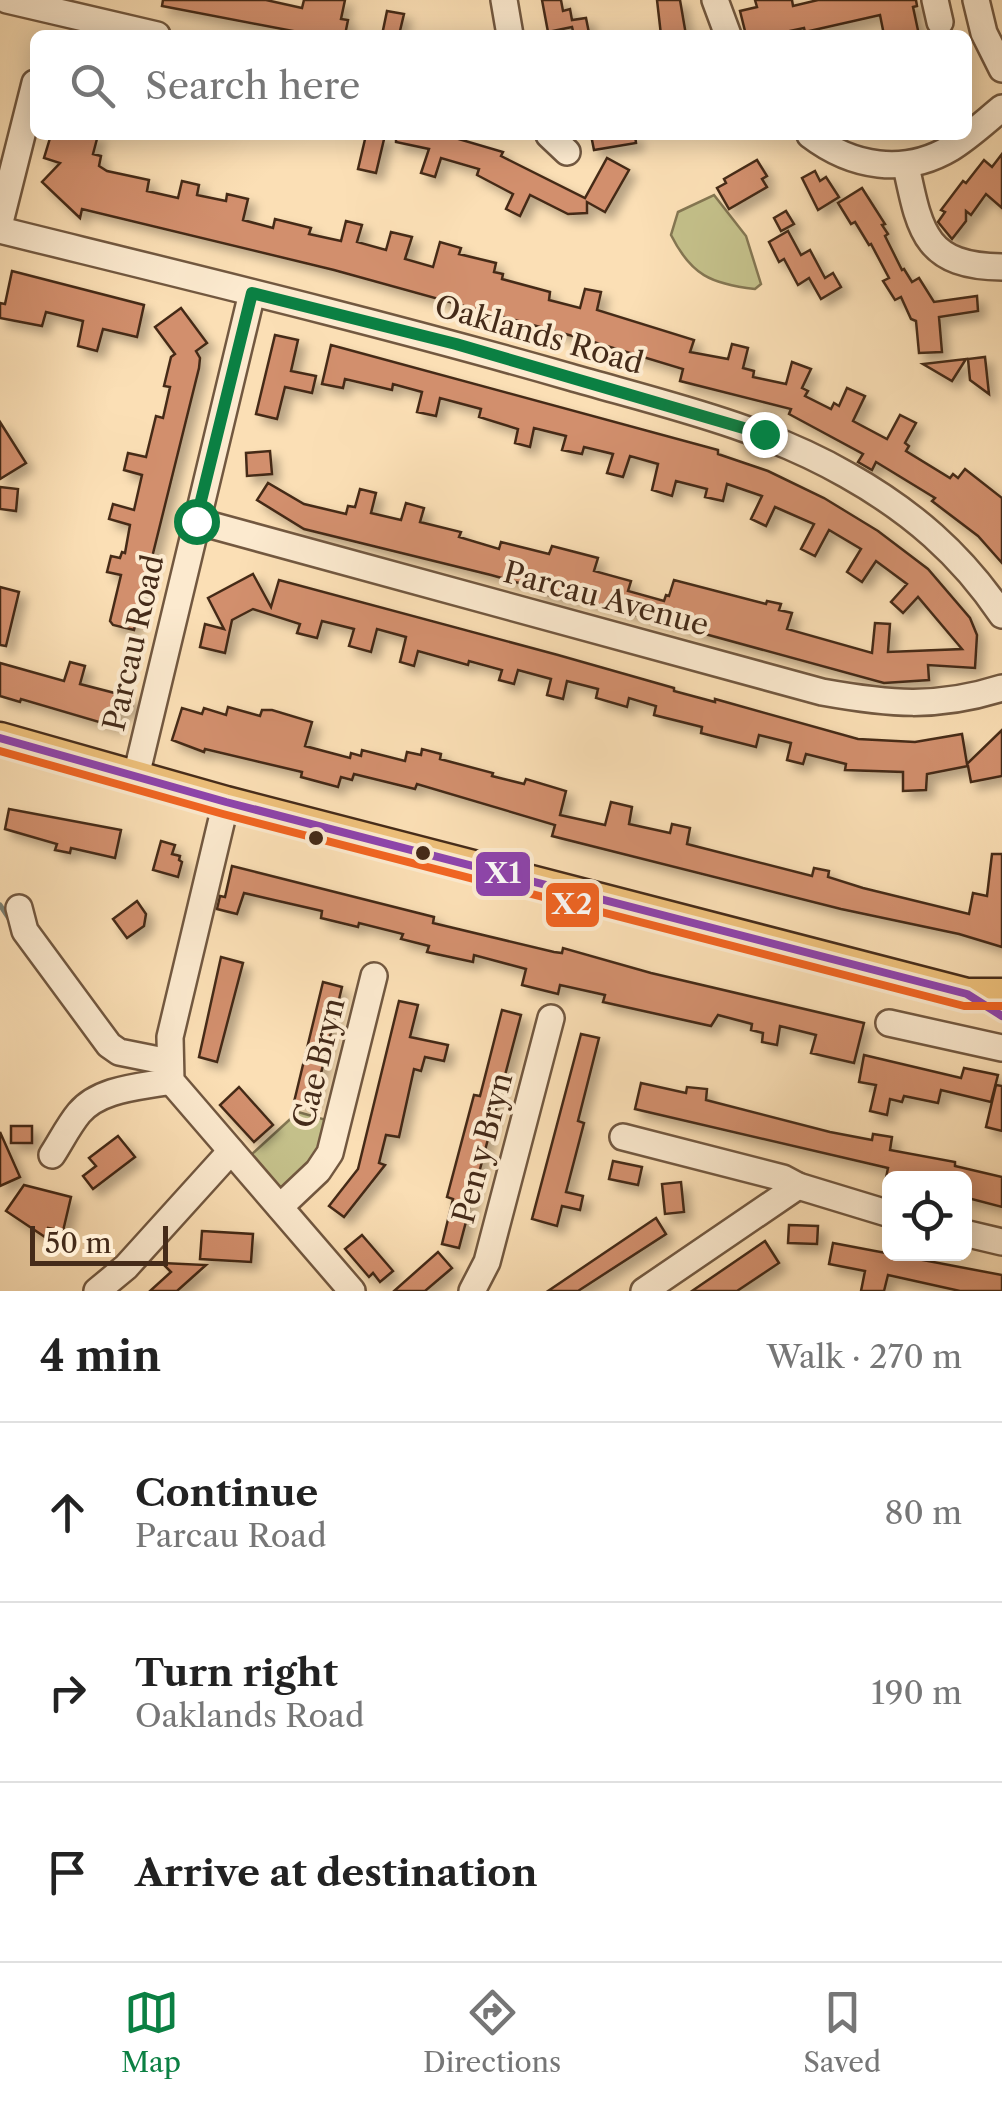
<!DOCTYPE html>
<html lang="en">
<head>
<meta charset="utf-8">
<style>
	:root { --surface:#fff; --page:#f6f6f6; --text:#222; --muted:#767676; --line:#e0e0e0; --accent:#0b8043 }
	body { margin:0; font-family:"Libre Caslon Text",serif; background:var(--page); color:var(--text) }
	.controls { position:absolute; right:30px; bottom:30px; display:grid; overflow:hidden; border-radius:15px; box-shadow:0 5px 25px #0003 }
	.controls button { width:90px; height:90px; display:grid; place-items:center; padding:0; border:0; border-bottom:2px solid var(--line); background:var(--surface); color:var(--text); font:50px sans-serif }
	.scale { position:absolute; left:30px; bottom:25px; width:138px; box-sizing:border-box; padding-left:10px; border:5px solid #452b19; border-top:0; font-size:28px; line-height:35px; white-space:nowrap; color:#452b19; -webkit-text-stroke:8px #fceacf; paint-order:stroke }
	.stop { position:absolute; width:30px; height:30px; margin:-22px; border:8px solid #0b8043; border-radius:50%; background:#fff }
	.stop.end { background:#0b8043; border-color:#fff; box-shadow:0 2px 10px #0008 }
	.list { margin:0; padding:0; list-style:none }
	h2 { display:flex; justify-content:space-between; align-items:center; height:130px; margin:0; padding:0 40px; font-size:42px }
	h2 small { font-size:32px; font-weight:400; color:var(--muted) }
	.list li { display:grid; grid-template-columns:65px 1fr auto; gap:30px; align-items:center; box-sizing:border-box; height:180px; padding:0 40px; border-top:2px solid var(--line) }
	.list b { display:block; font-size:38px; white-space:nowrap }
	.list p { margin:0; font-size:32px; white-space:nowrap; color:var(--muted) }
	.list em { font-size:32px; font-style:normal; color:var(--muted) }
	.icon { flex:none; width:55px; height:55px; fill:none; stroke:currentColor; stroke-width:2; stroke-linecap:round; stroke-linejoin:round }
	.map { position:relative; flex:none; width:1002px; height:1291px; overflow:hidden }
	.search { position:absolute; background:var(--surface); box-shadow:0 5px 25px #0003; left:30px; right:30px; top:30px; height:110px; display:flex; align-items:center; gap:25px; box-sizing:border-box; padding:0 35px; border-radius:15px; color:var(--muted); font-size:38px }
	.sheet { height:670px; background:var(--surface) }
	nav { display:flex; justify-content:space-around; align-items:center; box-sizing:border-box; height:140px; border-top:2px solid var(--line); background:var(--surface); font-size:28px; color:var(--muted) }
	nav a { display:grid; justify-items:center; gap:5px }
	nav .on { color:var(--accent) }
	.map>svg:first-child { display:block }
	.green { fill:#c4c08a; stroke:#847652; stroke-width:2.5 }
	.lines { fill:none; stroke-linecap:round; stroke-linejoin:round }
	.stream { stroke:#7b8275; stroke-width:5 }
	.building { fill:#d28f6d; stroke:#452b19; stroke-width:2.5; filter:url(#shadow) }
	.minor-casing { stroke:#725840; stroke-width:30 }
	.major-casing { stroke:#452b19; stroke-width:35 }
	.minor { stroke:#fceacf; stroke-width:25 }
	.major { stroke:#eec07a; stroke-width:30 }
	.bus-1-casing { stroke:#fceacf; stroke-width:15 }
	.bus-2-casing { stroke:#fceacf; stroke-width:15 }
	.bus-1 { stroke:#8e44ad; stroke-width:8 }
	.bus-2 { stroke:#f26522; stroke-width:8 }
	.route { stroke:#0b8043; stroke-width:12 }
	.bus-dot { fill:#452b19; stroke:#fceacf; stroke-width:4 }
	.labels { text-anchor:middle; stroke-width:8; stroke-linejoin:round; paint-order:stroke }
	.street-label { font-size:30px; fill:#452b19; stroke:#fceacf }
	.line-badge { stroke:#fceacf; stroke-width:4 }
	.badge-label { font-size:28px; text-anchor:middle; font-weight:bold; fill:#fff }
</style>
</head>
<body>
<div class="map">
<svg width="1002" height="1291" viewBox="0 0 1002 1291">
	<defs>
		<filter id="shadow"><feDropShadow dx="7" dy="7" stdDeviation="5" flood-color="#0004"/></filter>
	</defs>
	<rect width="100%" height="100%" fill="#fbdfb5"/>
	<filter id="stains"><feTurbulence type="fractalNoise" baseFrequency=".002" numOctaves="4"/><feColorMatrix values="0 0 0 0 .2 0 0 0 0 .09 0 0 0 0 .02 0 0 0 .5 -.17"/></filter>
	<radialGradient id="worn" r=".72"><stop offset=".6" stop-color="#630" stop-opacity="0"/><stop offset="1" stop-color="#630" stop-opacity=".3"/></radialGradient>
	<g class="green">
		<path d="M714,195L746,236L761,284L755,289C711,284 691,275 671,235L678,212Z"/>
		<polygon points="298,1112 330,1121 322,1151 282,1189 271,1182 251,1155"/>
	</g>
	<g class="lines">
		<polyline class="stream" points="0,905 10,920"/>
	</g>
	<g class="building">
		<polygon points="163,0 266,0 302,8 304,0 345,0 341,19 348,20 345,35 314,35 162,6"/>
		<polygon points="542,0 561,0 563,11 570,9 572,20 586,18 589,33 574,35 572,27 548,32"/>
		<polygon points="657,0 680,0 686,35 661,35"/>
		<polygon points="755,0 792,0 793,6 818,0 916,0 917,6 913,7 919,35 884,35 880,15 805,32 804,28 771,35 746,35 740,11 757,7"/>
		<polygon points="387,11 404,14 399,35 382,35"/>
		<polygon points="51,135 98,135 93,154 101,156 99,166 107,171 149,180 147,191 178,198 182,181 199,185 197,195 226,201 227,194 248,199 243,220 273,228 275,219 311,228 309,234 341,241 346,221 362,225 357,242 386,250 391,232 412,237 405,259 433,267 440,242 461,248 459,254 496,263 494,272 503,274 502,279 550,292 549,300 580,308 585,289 601,292 597,310 694,340 690,352 728,359 732,344 748,348 743,368 754,371 753,377 786,384 792,362 811,369 802,388 808,391 805,396 831,409 834,403 839,406 847,388 865,396 853,421 887,439 900,415 916,423 905,443 909,446 906,451 950,478 953,474 958,478 965,469 1002,498 1002,563 978,536 932,501 935,498 876,462 872,470 858,462 863,454 789,414 791,409 680,381 683,369 587,340 334,270 82,209 80,218 42,182 60,163 44,158"/>
		<polygon points="366,135 385,135 376,173 358,169"/>
		<polygon points="396,135 445,135 503,152 501,156 585,198 607,158 629,170 605,212 587,202 587,213 568,214 530,195 520,216 506,209 513,194 477,175 479,169 441,158 435,177 421,173 429,149 396,142"/>
		<polygon points="591,135 635,135 636,143 594,150"/>
		<polygon points="1002,154 1002,208 986,194 971,215 966,211 966,221 952,239 938,222 945,212 941,210 963,181 966,183 984,160 992,167"/>
		<polygon points="757,160 767,176 762,179 767,187 729,209 717,188 726,183 724,179"/>
		<polygon points="815,171 820,181 826,177 839,197 818,210 802,178"/>
		<polygon points="862,188 885,224 882,225 888,234 885,236 902,270 904,269 912,282 919,278 934,302 977,296 978,311 939,317 942,352 919,353 916,321 911,319 901,297 895,300 883,281 889,278 871,244 869,245 855,222 851,224 838,203"/>
		<polygon points="786,211 794,224 781,231 774,218"/>
		<polygon points="788,231 801,255 810,250 825,278 833,273 841,287 821,299 809,278 798,285 784,259 779,262 769,242"/>
		<polygon points="12,271 144,305 137,337 103,329 97,351 78,346 83,321 46,312 42,326 0,318 0,303 5,304"/>
		<polygon points="181,308 207,343 196,351 200,358 199,368 134,630 113,625 110,621 121,575 107,572 111,556 120,558 122,552 125,553 130,525 109,519 113,504 134,510 142,475 124,470 128,453 146,457 156,416 163,418 170,387 164,386 171,357 175,354 155,327"/>
		<polygon points="275,335 298,340 291,371 316,376 312,393 285,387 277,419 256,414"/>
		<polygon points="331,345 718,450 718,454 768,471 824,498 878,531 928,569 970,618 977,635 975,668 928,665 929,680 884,683 570,597 569,600 536,592 537,588 491,575 304,529 257,500 268,483 304,504 346,514 348,506 355,507 360,489 376,493 371,513 401,520 406,503 424,508 420,522 461,532 459,537 499,549 501,542 549,554 552,546 598,558 594,571 631,581 628,591 664,601 666,595 669,596 674,580 766,604 767,601 781,604 779,610 792,613 787,629 872,653 875,623 890,624 888,652 962,649 918,597 903,613 891,602 907,584 876,561 862,582 847,572 861,549 829,530 815,556 801,549 814,524 775,507 766,526 751,519 762,496 727,484 723,501 705,497 707,489 676,481 672,496 652,490 658,464 630,456 623,477 607,473 613,454 584,447 582,454 562,450 566,436 534,428 530,447 515,443 518,429 479,417 481,409 440,398 436,416 417,412 422,392 393,384 392,390 345,379 343,388 322,384"/>
		<polygon points="985,357 989,394 970,380 968,359"/>
		<polygon points="966,359 952,381 923,364"/>
		<polygon points="0,422 26,463 0,479"/>
		<polygon points="270,451 272,474 247,476 246,453"/>
		<polygon points="0,487 18,489 16,511 0,509"/>
		<polygon points="253,574 271,607 279,580 558,655 674,688 674,691 715,702 715,699 858,739 915,742 962,734 967,764 1002,730 1002,776 971,782 968,766 927,774 926,790 903,791 903,772 845,770 846,764 806,754 803,764 787,760 791,743 759,735 756,747 701,733 702,727 654,715 656,706 629,698 627,707 596,698 598,689 567,681 563,699 547,695 551,679 518,670 514,684 499,680 502,670 469,661 468,665 418,651 414,666 400,662 406,637 377,629 371,652 349,646 354,629 322,621 317,638 297,633 300,624 253,609 232,620 225,653 200,647 205,624 224,629 208,598"/>
		<polygon points="0,587 19,592 6,646 0,645"/>
		<polygon points="70,662 85,666 80,684 134,698 131,712 120,709 116,727 21,699 20,702 0,696 0,663 64,681"/>
		<polygon points="228,707 260,716 262,710 272,710 312,722 305,746 350,758 351,753 361,756 362,750 405,761 407,752 421,755 422,749 441,754 440,759 493,773 492,776 524,784 526,779 566,791 560,815 605,825 611,802 632,807 629,824 670,833 672,824 690,828 687,844 812,876 814,868 829,871 828,877 863,888 969,914 973,893 987,896 992,854 1002,854 1002,947 959,934 841,909 552,836 555,825 417,784 415,789 354,774 352,780 341,777 338,787 301,777 302,772 205,749 204,752 172,740 182,708 202,714 204,708 226,715"/>
		<polygon points="9,809 121,830 115,858 71,848 70,853 55,850 57,844 5,829"/>
		<polygon points="161,841 175,845 172,854 180,856 179,860 182,862 178,877 153,870"/>
		<polygon points="232,866 434,917 433,923 554,952 562,953 563,948 651,973 864,1023 854,1063 811,1053 816,1035 780,1026 777,1045 762,1042 763,1033 751,1030 752,1024 718,1015 711,1026 603,1002 605,995 560,985 558,994 522,985 526,969 474,955 473,962 427,952 429,946 401,939 403,934 359,923 358,927 321,918 322,911 274,900 244,893 237,914 217,909 220,896 225,897"/>
		<polygon points="137,901 146,914 144,926 127,938 113,919"/>
		<polygon points="221,957 243,963 217,1062 199,1057"/>
		<polygon points="323,982 342,987 313,1106 294,1102"/>
		<polygon points="399,1001 418,1005 410,1037 448,1045 444,1061 425,1057 421,1071 414,1069 399,1137 386,1135 379,1163 385,1165 344,1217 329,1206 358,1169"/>
		<polygon points="502,1010 521,1015 459,1248 442,1244 453,1199 447,1197 474,1095 480,1096"/>
		<polygon points="581,1034 599,1038 578,1121 584,1123 566,1192 583,1196 580,1210 562,1206 557,1226 532,1219"/>
		<polygon points="864,1055 961,1078 964,1068 998,1075 991,1102 941,1090 938,1103 904,1096 902,1102 890,1099 887,1115 870,1111 876,1085 859,1082"/>
		<polygon points="641,1083 686,1093 687,1087 707,1089 706,1100 830,1132 872,1140 873,1134 892,1137 890,1150 955,1162 955,1166 1002,1177 1002,1207 964,1197 964,1178 886,1178 888,1168 635,1109"/>
		<polygon points="996,1085 1002,1086 1002,1131 986,1127"/>
		<polygon points="239,1087 273,1125 254,1142 220,1105"/>
		<rect x="11" y="1126" width="21" height="17"/>
		<polygon points="0,1132 20,1177 0,1186"/>
		<polygon points="118,1136 135,1157 93,1189 83,1176 96,1166 89,1158"/>
		<polygon points="613,1161 642,1167 638,1185 609,1179"/>
		<polygon points="681,1182 684,1212 665,1214 662,1184"/>
		<polygon points="24,1185 71,1197 63,1231 48,1228 45,1237 6,1211"/>
		<polygon points="656,1218 666,1234 578,1291 548,1291"/>
		<polygon points="789,1225 818,1226 817,1244 788,1243"/>
		<polygon points="202,1231 253,1234 251,1262 200,1259"/>
		<polygon points="362,1235 393,1271 380,1282 373,1273 369,1277 345,1249"/>
		<polygon points="765,1241 779,1263 737,1291 692,1291"/>
		<polygon points="833,1243 1002,1275 1002,1291 960,1291 888,1275 884,1291 861,1291 865,1271 829,1264"/>
		<polygon points="438,1252 452,1268 425,1291 394,1291"/>
		<polygon points="162,1263 206,1265 177,1291 150,1291 171,1272"/>
	</g>
	<g class="lines">
		<defs>
			<g id="minor">
				<polyline points="7,0 157,35"/>
				<polyline points="504,0 510,35"/>
				<polyline points="715,0 728,35"/>
				<polyline points="935,0 940,22"/>
				<polyline points="976,0 984,33 1002,69"/>
				<polyline points="549,135 567,152"/>
				<path d="M810,135C852,167 904,176 951,148C969,137 986,121 1002,108"/>
				<path d="M906,166C920,232 925,266 1002,267"/>
				<polyline points="0,222 35,83"/>
				<path d="M0,230C190,277 382,323 570,377C664,404 762,426 847,475C911,511 961,554 1002,615"/>
				<path d="M196,521L822,692C889,704 936,709 1002,688"/>
				<polyline points="136,776 252,293"/>
				<polyline points="226,802 170,1037 171,1081 352,1291"/>
				<polyline points="19,908 25,931 109,1045 119,1052 169,1062"/>
				<polyline points="889,1023 1002,1048"/>
				<polyline points="623,1137 783,1178 798,1186 890,1214"/>
				<path d="M52,1155C61,1141 69,1125 79,1113C100,1088 141,1087 171,1081"/>
				<polyline points="280,1207 318,1171 330,1153 374,976"/>
				<polyline points="964,1233 1002,1242"/>
				<polyline points="97,1291 126,1267 231,1151"/>
				<polyline points="472,1291 487,1262 551,1018"/>
				<polyline points="644,1291 798,1186"/>
			</g>
			<polyline id="major" points="0,738 226,802 967,994 1002,994"/>
		</defs>
		<use href="#minor" class="minor-casing"/>
		<use href="#major" class="major-casing"/>
		<use href="#minor" class="minor"/>
		<use href="#major" class="major"/>
		<defs>
			<polyline id="bus-1" points="0,738 226,802 967,994 1002,1016"/>
			<polyline id="bus-2" points="0,751 223,814 964,1006 1002,1006"/>
		</defs>
		<use href="#bus-1" class="bus-1-casing"/>
		<use href="#bus-2" class="bus-2-casing"/>
		<use href="#bus-1" class="bus-1"/>
		<use href="#bus-2" class="bus-2"/>
	</g>
	<g class="lines">
		<polyline class="route" points="196,521 252,293 456,344 764,434"/>
	</g>
	<g class="bus-dot">
		<circle cx="316" cy="838" r="9"/>
		<circle cx="423" cy="853" r="9"/>
	</g>
	<g class="labels">
		<g class="street-label">
			<text transform="translate(539 335) rotate(16)" y="10">Oaklands Road</text>
			<text transform="translate(606 599) rotate(15)" y="10">Parcau Avenue</text>
			<text transform="translate(134 643) rotate(-77)" y="10">Parcau Road</text>
			<text transform="translate(319 1063) rotate(-76)" y="10">Cae Bryn</text>
			<text transform="translate(483 1148) rotate(-75)" y="10">Pen y Bryn</text>
		</g>
	</g>
	<g class="line-badge">
		<rect x="474" y="850" width="58" height="48" rx="10" fill="#8e44ad"/>
		<rect x="544" y="881" width="57" height="48" rx="10" fill="#f26522"/>
	</g>
	<g class="badge-label">
		<text x="503" y="883">X1</text>
		<text x="572" y="914">X2</text>
	</g>
	<rect width="100%" height="100%" filter="url(#stains)"/>
	<rect width="100%" height="100%" fill="url(#worn)"/>
</svg>
<div class="controls">
<button><svg class="icon" aria-label="locate" viewBox="0 0 24 24"><circle cx="12" cy="12" r="6"/><path d="M12 2v4M12 18v4M2 12h4M18 12h4"/></svg></button>
</div>
<div class="scale">50 m</div>
<div class="stop" style="left:196px;top:521px"></div>
<div class="stop end" style="left:764px;top:434px"></div>
<div class="search"><svg class="icon" aria-label="search" viewBox="0 0 24 24"><circle cx="10" cy="10" r="6"/><path d="M15 15l6 6"/></svg>Search here</div>
</div>
<section class="sheet">
<h2>4 min<small>Walk · 270 m</small></h2>
<ul class="list">
<li><svg class="icon" aria-label="ahead" viewBox="0 0 24 24"><path d="M12 20V5M6 11l6-6 6 6"/></svg><div><b>Continue</b><p>Parcau Road</p></div><em>80 m</em></li>
<li><svg class="icon" aria-label="right" viewBox="0 0 24 24"><path d="M7 20v-9h11M14 6l5 5-5 5"/></svg><div><b>Turn right</b><p>Oaklands Road</p></div><em>190 m</em></li>
<li><svg class="icon" aria-label="arrive" viewBox="0 0 24 24"><path d="M6 21V4h12l-3 4 3 4H6"/></svg><div><b>Arrive at destination</b></div></li>
</ul>
</section>
<nav>
<a class="on"><svg class="icon" aria-label="map" viewBox="0 0 24 24"><path d="M3 6l6-2 6 2 6-2v14l-6 2-6-2-6 2zM9 4v14M15 6v14"/></svg>Map</a>
<a><svg class="icon" aria-label="directions" viewBox="0 0 24 24"><path d="M12 3l9 9-9 9-9-9zM9 14v-3h6M13 9l2 2-2 2"/></svg>Directions</a>
<a><svg class="icon" aria-label="saved" viewBox="0 0 24 24"><path d="M7 4h10v16l-5-4-5 4z"/></svg>Saved</a>
</nav>
</body>
</html>
